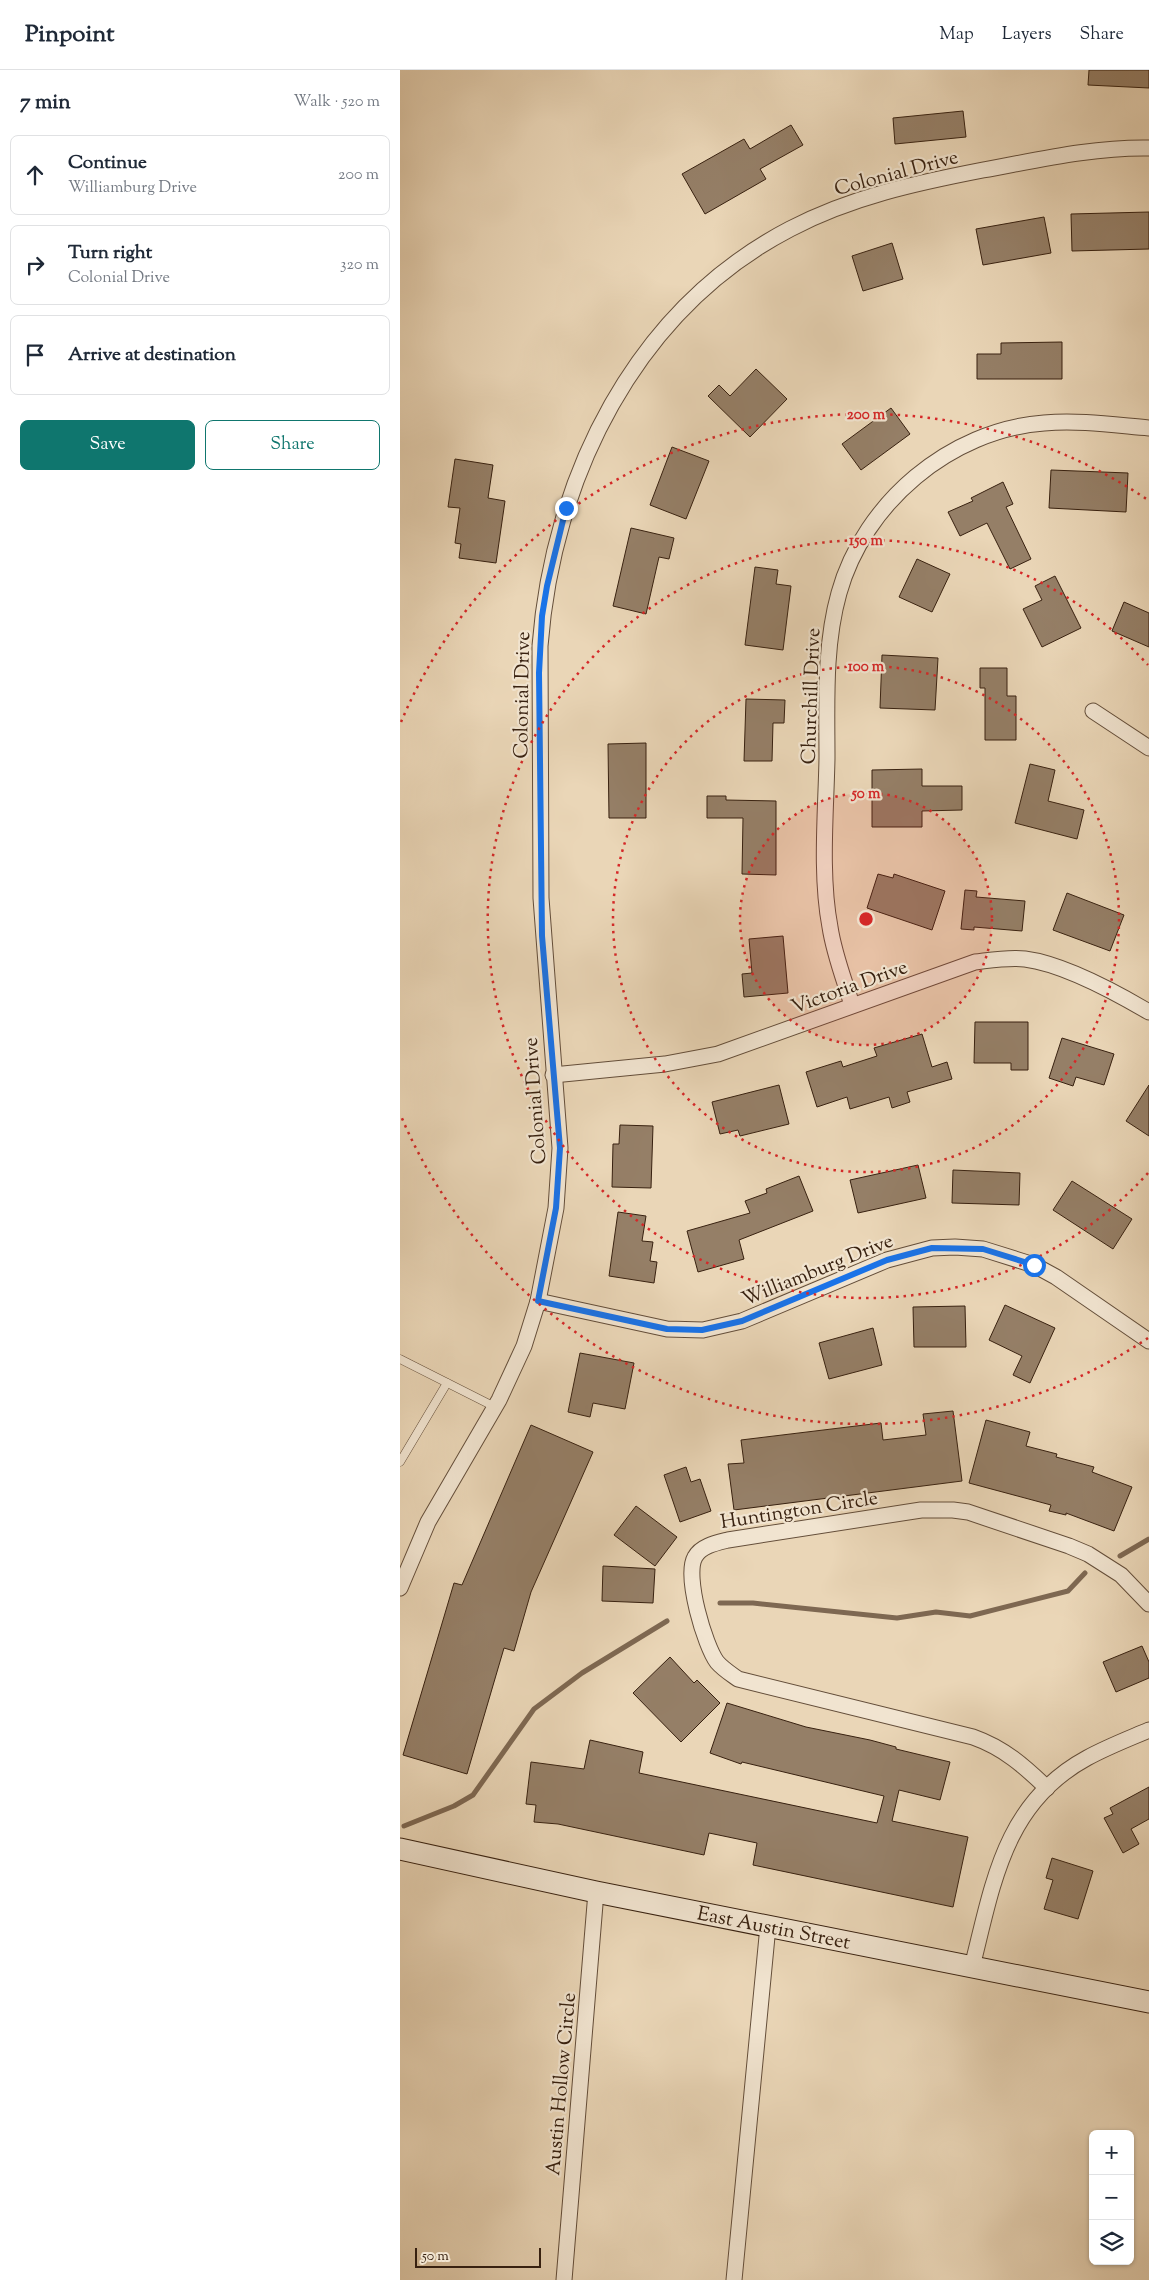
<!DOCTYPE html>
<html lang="en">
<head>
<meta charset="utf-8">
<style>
	:root { --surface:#fff; --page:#f2f2f3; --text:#1f2937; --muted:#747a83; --line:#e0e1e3; --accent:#0f766e }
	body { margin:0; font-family:"Sorts Mill Goudy",serif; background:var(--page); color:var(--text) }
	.controls { position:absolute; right:15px; bottom:15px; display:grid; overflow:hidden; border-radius:8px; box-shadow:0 1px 4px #0004 }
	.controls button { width:45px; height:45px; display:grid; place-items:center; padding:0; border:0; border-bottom:1px solid var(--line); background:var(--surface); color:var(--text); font:25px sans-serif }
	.scale { position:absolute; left:15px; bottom:12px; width:126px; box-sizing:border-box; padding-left:5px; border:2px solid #382110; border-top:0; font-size:14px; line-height:18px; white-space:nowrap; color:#382110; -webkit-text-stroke:4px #f1e4d0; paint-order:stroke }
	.stop { position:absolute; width:15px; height:15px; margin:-11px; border:4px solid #1a73e8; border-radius:50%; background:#fff }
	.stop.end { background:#1a73e8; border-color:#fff; box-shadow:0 1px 5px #0008 }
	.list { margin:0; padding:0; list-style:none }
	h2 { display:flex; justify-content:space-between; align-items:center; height:65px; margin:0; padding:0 20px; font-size:21px }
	h2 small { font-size:16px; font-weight:400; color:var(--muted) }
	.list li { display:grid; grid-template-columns:32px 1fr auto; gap:15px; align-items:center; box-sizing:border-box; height:80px; margin:0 10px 10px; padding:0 10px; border:1px solid var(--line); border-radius:8px }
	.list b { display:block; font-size:19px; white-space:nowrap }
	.list p { margin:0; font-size:16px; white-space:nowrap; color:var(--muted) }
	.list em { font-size:16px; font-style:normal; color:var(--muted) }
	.actions { display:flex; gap:10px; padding:15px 20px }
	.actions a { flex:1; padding:11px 0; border:1px solid var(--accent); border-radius:8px; text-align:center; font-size:18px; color:var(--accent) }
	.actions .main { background:var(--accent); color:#fff }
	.icon { flex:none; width:28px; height:28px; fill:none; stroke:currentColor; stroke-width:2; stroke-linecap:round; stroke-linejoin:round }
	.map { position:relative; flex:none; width:749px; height:2210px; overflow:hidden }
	header { display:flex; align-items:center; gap:30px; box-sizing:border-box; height:70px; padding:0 25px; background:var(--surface); border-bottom:1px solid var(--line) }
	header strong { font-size:24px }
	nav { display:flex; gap:28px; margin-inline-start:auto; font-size:18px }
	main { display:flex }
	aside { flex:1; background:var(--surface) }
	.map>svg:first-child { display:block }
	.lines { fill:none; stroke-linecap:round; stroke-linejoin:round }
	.stream { stroke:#7e6852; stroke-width:5 }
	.building { fill:#957f67; stroke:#382110 }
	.service-casing { stroke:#644e3a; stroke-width:9 }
	.minor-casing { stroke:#644e3a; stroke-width:17 }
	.secondary-casing { stroke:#382110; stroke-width:23 }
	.service { stroke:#f1e4d0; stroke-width:8 }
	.minor { stroke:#f1e4d0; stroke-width:15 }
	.secondary { stroke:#f1e4d0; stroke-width:21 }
	.route { stroke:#1a73e8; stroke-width:6 }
	.ring { fill:none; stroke:#d62828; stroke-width:2.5; stroke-dasharray:2.5 5 }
	.labels { text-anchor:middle; stroke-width:4.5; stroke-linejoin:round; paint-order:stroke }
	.street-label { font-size:20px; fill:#382110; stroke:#f1e4d0 }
	.centre { fill:#d62828; stroke:#f1e4d0; stroke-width:2.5 }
	.ring-label { font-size:15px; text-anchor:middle; font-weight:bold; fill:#d62828; stroke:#f1e4d0; stroke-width:4.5; stroke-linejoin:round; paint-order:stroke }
</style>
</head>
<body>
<header>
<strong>Pinpoint</strong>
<nav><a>Map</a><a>Layers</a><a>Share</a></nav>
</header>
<main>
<aside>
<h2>7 min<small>Walk · 520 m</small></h2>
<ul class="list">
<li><svg class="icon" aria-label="ahead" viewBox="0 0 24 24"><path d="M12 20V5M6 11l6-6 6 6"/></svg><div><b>Continue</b><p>Williamburg Drive</p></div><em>200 m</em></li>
<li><svg class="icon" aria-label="right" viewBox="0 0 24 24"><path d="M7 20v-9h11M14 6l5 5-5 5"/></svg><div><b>Turn right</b><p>Colonial Drive</p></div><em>320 m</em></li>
<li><svg class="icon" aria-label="arrive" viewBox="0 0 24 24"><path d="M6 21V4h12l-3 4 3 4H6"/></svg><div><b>Arrive at destination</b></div></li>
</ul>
<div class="actions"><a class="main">Save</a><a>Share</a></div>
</aside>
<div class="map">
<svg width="749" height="2210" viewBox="0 0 749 2210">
	<rect width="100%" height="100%" fill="#ead6b7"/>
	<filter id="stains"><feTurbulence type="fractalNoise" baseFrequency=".004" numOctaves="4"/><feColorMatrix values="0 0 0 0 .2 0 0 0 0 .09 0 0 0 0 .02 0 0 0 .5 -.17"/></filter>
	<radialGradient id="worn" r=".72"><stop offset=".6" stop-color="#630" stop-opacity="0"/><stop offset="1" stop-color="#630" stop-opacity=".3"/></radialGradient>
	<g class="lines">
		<g class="stream">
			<polyline points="720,1486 749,1469"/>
			<polyline points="320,1533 353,1533 497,1548 536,1542 570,1546 668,1521 685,1503"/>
			<polyline points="4,1756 54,1736 73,1725 134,1639 182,1603 267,1551"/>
		</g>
	</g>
	<g class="building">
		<polygon points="689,0 749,0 749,18 688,15"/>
		<polygon points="563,41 566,67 495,74 493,48"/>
		<polygon points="391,55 403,75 360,99 366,109 305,144 282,104 344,69 350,79"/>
		<polygon points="749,142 749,179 672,181 671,144"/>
		<polygon points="644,147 651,183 583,195 576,159"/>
		<polygon points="492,173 503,209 463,221 452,186"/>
		<polygon points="662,272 662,309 577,309 577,284 601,284 601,273"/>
		<polygon points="356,299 387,329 350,367 308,326 319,315 330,326"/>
		<polygon points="491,338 510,364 461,400 442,374"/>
		<polygon points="272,377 309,391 286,449 250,435"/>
		<polygon points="55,389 93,395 88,428 105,431 96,493 59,488 61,474 55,473 60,438 48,437"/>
		<polygon points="651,400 728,403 726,442 649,438"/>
		<polygon points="603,412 613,434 606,437 631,489 610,499 587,453 560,466 548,442 573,431 571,428"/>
		<polygon points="231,458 274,468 269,489 259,487 246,544 213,536"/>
		<polygon points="517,489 550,504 532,542 499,527"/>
		<polygon points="355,497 378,500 376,514 391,516 383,580 345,575"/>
		<polygon points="655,506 681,558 642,577 623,539 642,530 635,516"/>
		<polygon points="724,532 749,543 749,577 712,561"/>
		<polygon points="482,585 538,588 535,640 480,638"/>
		<polygon points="580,598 607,598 607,626 616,626 616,670 585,670 585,618 580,618"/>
		<polygon points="346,629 385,630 384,653 373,653 372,691 344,691"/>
		<polygon points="246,673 246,748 209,748 208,674"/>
		<polygon points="630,694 655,700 648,731 684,740 677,769 615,753"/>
		<polygon points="522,699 522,716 562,716 562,740 522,741 522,757 472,757 472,700"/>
		<polygon points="307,726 326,726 326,730 376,731 376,805 342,804 343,748 307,748"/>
		<polygon points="478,804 493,808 494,804 545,821 532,860 467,838"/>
		<polygon points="565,820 577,821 576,827 625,831 622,861 574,857 574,860 561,859"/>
		<polygon points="667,823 724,845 710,881 653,860"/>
		<polygon points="383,866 388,923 344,927 342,904 352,903 349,869"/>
		<polygon points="575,952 628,952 628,1000 611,1000 611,993 574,993"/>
		<polygon points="522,964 532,997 547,992 552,1009 507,1022 510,1032 492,1038 489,1027 450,1039 447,1027 417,1037 406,1002 441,991 443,997 477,986 474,978"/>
		<polygon points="662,968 714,984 704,1015 676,1007 673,1016 649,1008"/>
		<polygon points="379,1015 389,1054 340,1066 338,1060 320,1064 312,1032"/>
		<polygon points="749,1015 749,1066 726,1051"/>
		<polygon points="220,1055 253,1056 251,1118 212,1117 213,1074 219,1074"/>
		<polygon points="518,1095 526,1128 458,1143 450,1110"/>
		<polygon points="553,1100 620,1103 619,1135 552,1133"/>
		<polygon points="399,1106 413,1141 339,1170 344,1189 298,1202 287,1161 350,1143 345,1131 367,1123 366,1119"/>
		<polygon points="672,1111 732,1149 713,1179 653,1140"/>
		<polygon points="218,1142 246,1146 242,1171 253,1172 250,1191 257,1192 254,1213 209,1206"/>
		<polygon points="605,1235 655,1258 630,1313 613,1305 622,1286 589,1270"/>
		<polygon points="565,1236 566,1277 514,1277 513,1237"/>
		<polygon points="473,1258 482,1295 429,1309 419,1273"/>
		<polygon points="180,1283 234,1293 225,1339 193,1333 190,1347 168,1342"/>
		<polygon points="553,1341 562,1411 334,1440 328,1394 344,1393 341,1370 481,1353 483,1370 526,1365 523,1344"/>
		<polygon points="586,1350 630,1362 626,1376 657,1384 656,1387 694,1397 692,1402 732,1417 714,1461 666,1443 666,1445 649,1441 651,1435 569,1413"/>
		<polygon points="131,1355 193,1382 131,1522 114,1581 104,1578 67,1704 3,1685 54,1513 62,1515"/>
		<polygon points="286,1397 291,1412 300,1409 311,1441 280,1452 264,1405"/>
		<polygon points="236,1436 277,1467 255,1496 214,1465"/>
		<polygon points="203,1496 255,1499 253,1533 202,1531"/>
		<polygon points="742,1576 749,1592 749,1608 716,1622 703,1592"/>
		<polygon points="270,1587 294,1613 297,1610 320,1633 281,1672 233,1623"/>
		<polygon points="327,1633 406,1657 470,1670 496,1677 496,1679 550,1692 540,1730 499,1720 492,1751 568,1767 553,1837 353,1795 357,1773 309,1763 304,1785 158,1754 134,1752 136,1735 126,1734 131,1692 184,1699 190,1670 243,1682 239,1703 477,1753 484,1726 342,1692 341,1694 310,1683"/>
		<polygon points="749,1717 749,1749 731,1759 739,1774 723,1783 704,1748 713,1744 710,1738"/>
		<polygon points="652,1788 693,1801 678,1849 644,1839 653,1810 646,1808"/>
	</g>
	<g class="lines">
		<defs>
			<g id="service">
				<polyline points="0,1289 95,1337"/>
				<polyline points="0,1392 47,1313"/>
			</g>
			<g id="minor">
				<polyline points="693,641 749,678"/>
				<path d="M452,935C444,909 434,884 430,857C420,804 426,742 427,688C427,634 424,576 439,523C464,433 550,360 644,353C679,350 714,355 749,358"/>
				<path d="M153,1005L265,994L318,984L575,892C592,890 609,887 625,889C664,894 715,922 749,942"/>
				<polyline points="138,1231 267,1259 303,1260 342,1251 487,1190 532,1178 555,1177 583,1179 634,1195 656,1207 749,1271"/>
				<path d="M0,1518L28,1452L99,1330L124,1276L138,1231L156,1138L160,1078L141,828L140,576C153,407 235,240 390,159C451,127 516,113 583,100C638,90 693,77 749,78"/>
				<path d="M647,1718C624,1696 604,1678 573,1667L338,1609C331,1604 323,1599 317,1592C305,1576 284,1506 295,1487C301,1476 316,1473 328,1470L521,1440H553L568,1442L669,1476L688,1484L721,1505L749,1534"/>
				<path d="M572,1897C593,1814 604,1733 687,1688C707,1677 728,1669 749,1660"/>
				<polyline points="164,2210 196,1822"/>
				<polyline points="334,2210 368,1856"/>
			</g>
			<polyline id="secondary" points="0,1779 196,1822 749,1932"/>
		</defs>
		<use href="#service" class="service-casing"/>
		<use href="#minor" class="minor-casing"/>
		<use href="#secondary" class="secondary-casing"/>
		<use href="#service" class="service"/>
		<use href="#minor" class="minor"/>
		<use href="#secondary" class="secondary"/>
	</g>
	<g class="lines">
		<polyline class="route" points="166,438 147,516 142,546 139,603 142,866 160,1078 156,1138 138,1231 267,1259 302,1260 342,1251 487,1190 532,1178 583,1179 634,1195"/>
	</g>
	<circle cx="466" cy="849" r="126" fill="#d62828" fill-opacity=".12"/>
	<g class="ring">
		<circle cx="466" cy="849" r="126"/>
		<circle cx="466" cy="849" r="253"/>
		<path d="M748 1103A379 379 0 1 1 748 595"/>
		<path d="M748 1268A505 505 0 0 1 1 1046M1 652A505 505 0 0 1 748 430"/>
	</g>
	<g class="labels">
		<g class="street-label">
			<text transform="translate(496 102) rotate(-15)" y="7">Colonial Drive</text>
			<text transform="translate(121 625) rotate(-89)" y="7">Colonial Drive</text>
			<text transform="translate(410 626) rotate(-88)" y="7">Churchill Drive</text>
			<text transform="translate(449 916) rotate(-20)" y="7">Victoria Drive</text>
			<text transform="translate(134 1031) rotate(-94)" y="7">Colonial Drive</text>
			<text transform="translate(417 1199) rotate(-22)" y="7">Williamburg Drive</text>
			<text transform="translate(399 1439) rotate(-9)" y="7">Huntington Circle</text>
			<text transform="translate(374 1857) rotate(11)" y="7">East Austin Street</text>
			<text transform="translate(160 2014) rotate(-85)" y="7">Austin Hollow Circle</text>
		</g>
	</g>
	<circle cx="466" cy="849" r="8" class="centre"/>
	<g class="ring-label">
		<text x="466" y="349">200 m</text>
		<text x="466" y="475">150 m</text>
		<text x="466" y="601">100 m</text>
		<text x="466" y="728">50 m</text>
	</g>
	<rect width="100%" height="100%" filter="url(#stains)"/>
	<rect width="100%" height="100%" fill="url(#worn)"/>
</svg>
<div class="controls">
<button>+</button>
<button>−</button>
<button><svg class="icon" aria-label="layers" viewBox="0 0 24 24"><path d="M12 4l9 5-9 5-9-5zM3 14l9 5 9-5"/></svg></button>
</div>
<div class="scale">50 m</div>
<div class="stop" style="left:634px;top:1195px"></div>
<div class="stop end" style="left:166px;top:438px"></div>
</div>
</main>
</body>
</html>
